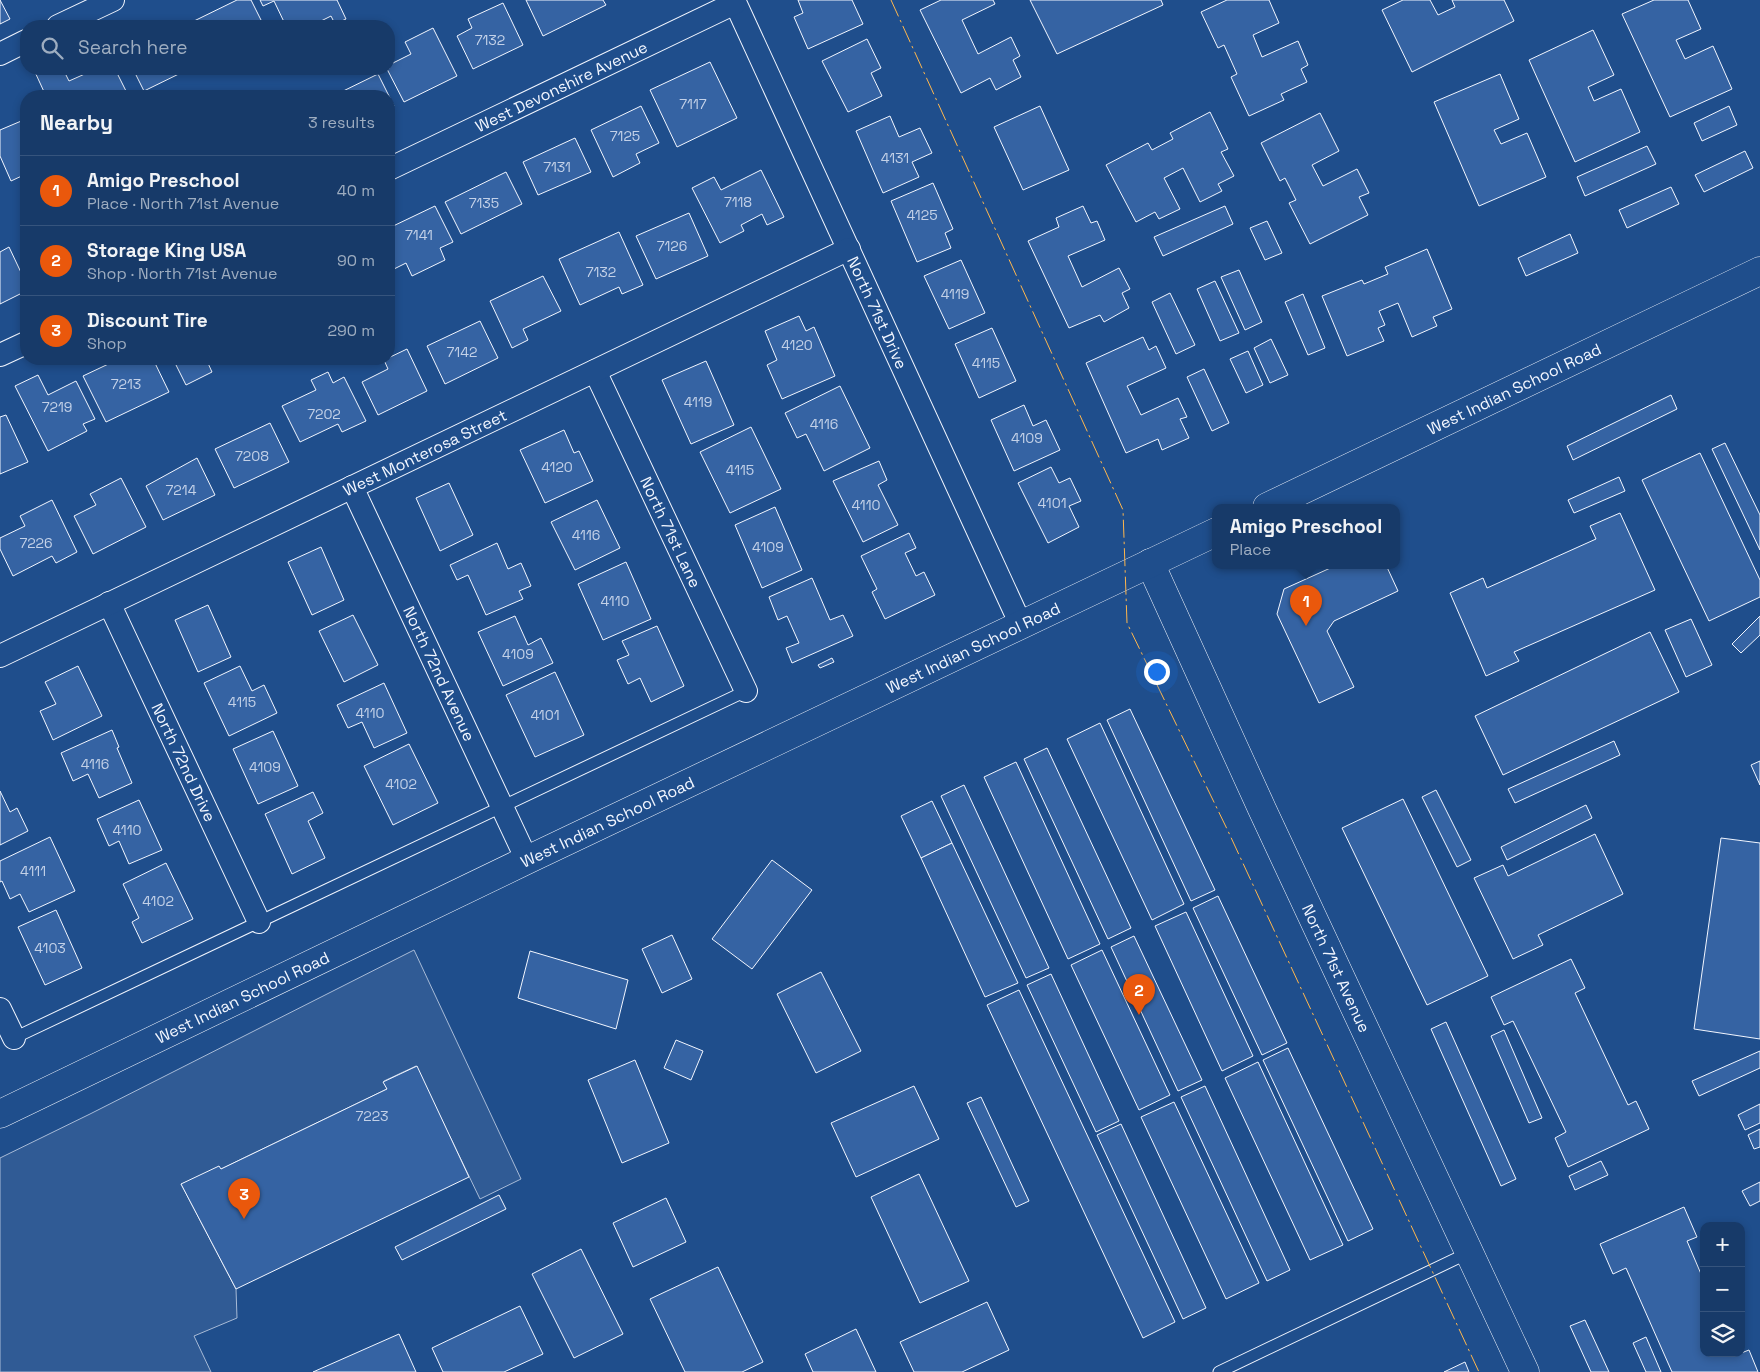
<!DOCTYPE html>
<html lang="en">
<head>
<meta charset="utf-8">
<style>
	:root { --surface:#173a69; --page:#244571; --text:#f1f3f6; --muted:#9eadc0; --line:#36547d; --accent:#ea580c }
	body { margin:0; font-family:"Space Grotesk",sans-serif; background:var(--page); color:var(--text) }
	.controls { position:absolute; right:15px; bottom:15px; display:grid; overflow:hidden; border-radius:10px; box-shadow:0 2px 8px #0003 }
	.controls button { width:45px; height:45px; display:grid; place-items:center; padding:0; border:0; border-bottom:1px solid var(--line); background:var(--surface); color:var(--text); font:25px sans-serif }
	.you { position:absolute; left:1156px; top:671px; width:18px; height:18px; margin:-12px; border:4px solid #fff; border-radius:50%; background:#1a73e8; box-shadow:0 0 0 8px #1a73e833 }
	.badge { display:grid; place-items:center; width:32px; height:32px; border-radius:50%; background:var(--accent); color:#fff; font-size:16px; font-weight:700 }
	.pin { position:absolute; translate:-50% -41px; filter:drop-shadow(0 1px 2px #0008) }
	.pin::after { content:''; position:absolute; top:26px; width:18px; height:15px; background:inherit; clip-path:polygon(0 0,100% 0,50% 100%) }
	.popup { position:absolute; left:1212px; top:504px; width:188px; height:65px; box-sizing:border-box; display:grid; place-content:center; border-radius:10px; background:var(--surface); filter:drop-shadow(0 1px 4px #0005); font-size:16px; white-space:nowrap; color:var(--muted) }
	.popup b { font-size:19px; color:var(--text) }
	.popup::after { content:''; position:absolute; left:50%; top:100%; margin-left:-10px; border:10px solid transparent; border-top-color:var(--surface) }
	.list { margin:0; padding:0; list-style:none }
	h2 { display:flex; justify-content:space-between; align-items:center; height:65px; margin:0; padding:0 20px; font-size:21px }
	h2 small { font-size:16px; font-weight:400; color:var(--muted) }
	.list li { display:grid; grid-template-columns:32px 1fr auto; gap:15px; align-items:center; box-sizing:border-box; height:70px; padding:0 20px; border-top:1px solid var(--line) }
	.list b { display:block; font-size:19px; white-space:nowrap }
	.list p { margin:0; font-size:16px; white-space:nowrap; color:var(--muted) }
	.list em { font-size:16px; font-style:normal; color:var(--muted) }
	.icon { flex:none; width:28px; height:28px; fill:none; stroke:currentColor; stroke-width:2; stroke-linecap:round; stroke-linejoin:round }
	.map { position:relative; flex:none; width:1760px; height:1372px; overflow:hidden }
	.search { position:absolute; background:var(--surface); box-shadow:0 2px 8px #0003; left:20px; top:20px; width:375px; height:55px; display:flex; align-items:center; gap:12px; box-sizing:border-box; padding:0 18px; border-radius:20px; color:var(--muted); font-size:19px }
	.panel { position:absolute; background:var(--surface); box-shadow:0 2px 8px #0003; left:20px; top:90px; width:375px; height:275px; border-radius:20px }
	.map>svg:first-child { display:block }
	.parking { fill:#305b95; stroke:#a8bbd7 }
	.building { fill:#3563a3; stroke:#f2f6ff }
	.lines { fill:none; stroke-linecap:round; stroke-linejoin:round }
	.service-casing { stroke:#f2f6ff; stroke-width:13 }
	.minor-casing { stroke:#f2f6ff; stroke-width:24 }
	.tertiary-casing { stroke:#f2f6ff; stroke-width:29 }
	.secondary-casing { stroke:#f2f6ff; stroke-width:29 }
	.service { stroke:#1f4e8c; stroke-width:11 }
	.minor { stroke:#1f4e8c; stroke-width:22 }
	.tertiary { stroke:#1f4e8c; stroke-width:28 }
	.secondary { stroke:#1f4e8c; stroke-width:28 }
	.power { stroke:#ffb74d; stroke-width:1; stroke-dasharray:18 4 2.5 4; stroke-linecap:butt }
	.labels { text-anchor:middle; stroke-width:4; stroke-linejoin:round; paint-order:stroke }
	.number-label { font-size:14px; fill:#c3d1e8 }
	.street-label { font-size:16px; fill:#f2f6ff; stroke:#1f4e8c }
</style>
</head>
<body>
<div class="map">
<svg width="1760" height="1372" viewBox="0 0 1760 1372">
	<rect width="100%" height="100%" fill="#1f4e8c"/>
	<polygon class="parking" points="414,950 521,1179 480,1199 416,1066 384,1081 387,1089 221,1169 181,1184 236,1289 237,1318 194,1336 211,1372 0,1372 0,1158 90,1114"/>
	<g class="building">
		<polygon points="0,0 10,19 0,24"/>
		<polygon points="237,0 251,0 264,26 194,26 192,22"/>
		<polygon points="260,0 337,0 346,19 335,24 331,16 315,24 317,26 286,26 274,1 263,6"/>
		<polygon points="526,0 603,0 606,5 543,36"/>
		<polygon points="798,0 852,0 863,24 808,49 794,17 803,13"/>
		<polygon points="941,0 993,0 995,4 962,20 978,54 1011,37 1020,56 1013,60 1021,77 996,90 990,78 961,93 920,10"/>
		<polygon points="1030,0 1161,0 1163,5 1057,54"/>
		<polygon points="1227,0 1269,0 1279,23 1253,35 1262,57 1298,41 1308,65 1301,69 1307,82 1281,94 1284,100 1249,116 1231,77 1237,74 1224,45 1218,48 1201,12"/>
		<polygon points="1403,0 1430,0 1438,15 1455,7 1452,0 1504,0 1514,21 1412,72 1382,10"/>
		<polygon points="1654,0 1688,0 1701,29 1676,40 1685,59 1713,46 1732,89 1670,117 1622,14"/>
		<polygon points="503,3 523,45 473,69 457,36 472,28 468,19"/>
		<polygon points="433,28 457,76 404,102 387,69 389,69 389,65 411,54 405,42"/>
		<polygon points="1593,30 1614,75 1588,87 1594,101 1621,89 1640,132 1575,162 1529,60"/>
		<polygon points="867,39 881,68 871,73 882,96 848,112 822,61"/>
		<polygon points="710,62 737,118 677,147 650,90"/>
		<polygon points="37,69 63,69 69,81 96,69 115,69 128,95 124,96 46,96 34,70"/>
		<polygon points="133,69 189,69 144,91"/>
		<polygon points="378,74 394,106 389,109 389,96 333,96"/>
		<polygon points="1500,74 1519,119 1494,130 1501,144 1527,133 1546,177 1479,206 1434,102"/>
		<polygon points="641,106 659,143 636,154 640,163 613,177 591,130"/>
		<polygon points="1040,106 1069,170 1023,190 994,127"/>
		<polygon points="1729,106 1737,125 1702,141 1694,123"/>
		<polygon points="1210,112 1228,149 1221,152 1234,176 1218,184 1222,191 1200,202 1183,168 1164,178 1180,209 1159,219 1155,212 1136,222 1106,165 1148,143 1152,150 1173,139 1170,133"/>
		<polygon points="1320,113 1339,151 1312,165 1323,186 1357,169 1369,193 1359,197 1368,215 1310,244 1289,203 1296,200 1285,178 1280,181 1261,143"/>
		<polygon points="890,116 899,137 920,128 932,153 912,162 919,177 883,193 856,131"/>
		<polygon points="26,119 26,174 11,181 0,156 0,130"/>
		<polygon points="575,138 591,172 538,195 523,162"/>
		<polygon points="1647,146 1656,164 1585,196 1577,177"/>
		<polygon points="1745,151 1753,168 1704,192 1695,175"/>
		<polygon points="761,170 784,217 767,225 762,214 741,225 744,231 720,243 692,188 714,177 721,190"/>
		<polygon points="506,172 522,204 461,234 445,202"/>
		<polygon points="933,183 953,229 945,233 951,248 917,262 891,201"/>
		<polygon points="1671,187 1679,204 1627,228 1619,210"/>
		<polygon points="435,206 453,242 440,248 445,260 412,276 406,263 390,271 389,267 389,228"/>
		<polygon points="1083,206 1091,223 1097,221 1105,240 1068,256 1082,287 1119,268 1130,289 1122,293 1129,308 1104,322 1100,315 1069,328 1028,241 1059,227 1056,218"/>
		<polygon points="1225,206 1233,224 1163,256 1154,237"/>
		<polygon points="689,213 708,256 656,279 636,236"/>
		<polygon points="1267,221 1282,253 1265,260 1250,228"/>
		<polygon points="619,232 643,285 622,294 619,287 580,305 559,259"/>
		<polygon points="1570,234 1578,253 1526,276 1518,258"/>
		<polygon points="9,247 26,283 26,291 0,304 0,252"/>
		<polygon points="1427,249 1452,309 1433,317 1437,326 1412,337 1398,303 1379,311 1385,325 1378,328 1384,341 1347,356 1322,296 1362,280 1364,284 1388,274 1385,267"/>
		<polygon points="961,260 985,313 949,329 924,276"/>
		<polygon points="1239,270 1262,322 1245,330 1221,277"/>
		<polygon points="543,276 561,311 523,329 528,340 512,348 490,301"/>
		<polygon points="1215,281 1239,333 1220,341 1197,289"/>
		<polygon points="1170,293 1195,345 1176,354 1152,302"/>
		<polygon points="1303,294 1325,348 1308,355 1285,302"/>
		<polygon points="799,316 806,331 814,327 835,376 782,399 767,365 777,360 765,331"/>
		<polygon points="480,321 498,358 445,384 427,346"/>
		<polygon points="992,328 1016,381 979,398 955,344"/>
		<polygon points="1143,337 1149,350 1156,346 1166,368 1127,386 1141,415 1178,398 1187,417 1180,419 1189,438 1162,450 1158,439 1126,453 1086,363"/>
		<polygon points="1271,339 1288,375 1270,383 1254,348"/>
		<polygon points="407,349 427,391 378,415 362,382 388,369 384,360"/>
		<polygon points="1248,351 1263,385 1246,393 1230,359"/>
		<polygon points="119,359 153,359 169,392 106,422 83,376"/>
		<polygon points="173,359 212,359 207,361 212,372 186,385"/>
		<polygon points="706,361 734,425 691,444 662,380"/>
		<polygon points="1204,369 1229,423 1212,431 1187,377"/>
		<polygon points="328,372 333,383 344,377 366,421 342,432 338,424 300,442 282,406 316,390 311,380"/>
		<polygon points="38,375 48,395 76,381 95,419 83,424 87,431 48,451 15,386"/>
		<polygon points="840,386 870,448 824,471 806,434 797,438 785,413"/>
		<polygon points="1671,395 1677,409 1573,460 1567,446"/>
		<polygon points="1024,405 1033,426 1046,420 1060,450 1014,471 991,420"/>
		<polygon points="6,415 28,462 0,474 0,417"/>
		<polygon points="270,423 289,462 234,488 215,449"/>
		<polygon points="751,427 781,489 730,513 700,452"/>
		<polygon points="564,430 574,453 579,451 593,481 545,503 520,450"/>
		<polygon points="1725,443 1760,515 1760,550 1712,449"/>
		<polygon points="1700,453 1760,580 1760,597 1709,621 1642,480"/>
		<polygon points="197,458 215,495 163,520 146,486"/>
		<polygon points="879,461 887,480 878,485 898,525 863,542 833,481"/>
		<polygon points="1051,467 1059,483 1070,478 1081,501 1069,506 1079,527 1048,543 1018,483"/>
		<polygon points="1619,477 1625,491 1574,513 1568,500"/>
		<polygon points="121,478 146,527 93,554 74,516 96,505 90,494"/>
		<polygon points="449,483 473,535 440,551 416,498"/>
		<polygon points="52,500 77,552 56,563 52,556 13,576 0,549 0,538 25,526 20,516"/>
		<polygon points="597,500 620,548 575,570 551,522"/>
		<polygon points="775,507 802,570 762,588 735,525"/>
		<polygon points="1620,513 1655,590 1514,652 1519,661 1486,676 1450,593 1483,578 1487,588 1596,539 1590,526"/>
		<polygon points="909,533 916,548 905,553 916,576 924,572 935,595 885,619 872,592 877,589 861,556"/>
		<polygon points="497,543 508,569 521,563 531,586 519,591 523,599 486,615 468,575 457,580 450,565"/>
		<polygon points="321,547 344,600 312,615 288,562"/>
		<polygon points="626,562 651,619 603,640 578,584"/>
		<polygon points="1337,565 1386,565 1398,591 1334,621 1327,631 1354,687 1319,703 1277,614 1284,589"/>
		<polygon points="812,578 830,620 843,615 853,636 792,663 786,648 799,643 787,616 778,620 769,597"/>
		<polygon points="208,605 231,657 198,672 175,620"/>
		<polygon points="353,615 378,665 344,682 319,631"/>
		<polygon points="515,616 528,645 541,638 553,663 503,686 478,632"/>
		<polygon points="1760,616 1760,635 1741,653 1732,644"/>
		<polygon points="1691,619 1712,665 1686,677 1665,630"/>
		<polygon points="657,626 684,686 651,702 640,678 628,684 617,660 629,655 622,641"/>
		<polygon points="1650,632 1679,692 1503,775 1475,716"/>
		<polygon points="832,658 834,662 820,668 818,665"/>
		<polygon points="78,666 102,716 53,740 40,711 56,704 45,682"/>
		<polygon points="240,666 252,691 264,685 277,713 229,736 204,683"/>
		<polygon points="555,672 584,735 535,757 506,695"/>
		<polygon points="384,683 407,733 374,748 362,722 348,728 337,705"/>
		<polygon points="1130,709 1215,890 1191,901 1107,720"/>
		<polygon points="1100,723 1184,904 1152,920 1067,739"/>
		<polygon points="112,730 119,747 117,748 132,783 99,798 88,774 73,781 61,753"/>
		<polygon points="273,731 298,786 258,804 233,749"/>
		<polygon points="1614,741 1620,755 1515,803 1508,789"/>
		<polygon points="409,744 438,803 393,825 364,766"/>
		<polygon points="1047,748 1131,928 1108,939 1024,759"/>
		<polygon points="1760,761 1760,785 1751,765"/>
		<polygon points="1016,762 1100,944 1068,959 984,777"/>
		<polygon points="964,785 1049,968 1026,978 941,796"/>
		<polygon points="1436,790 1471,860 1457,867 1422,797"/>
		<polygon points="0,791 10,812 17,808 28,831 0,845"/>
		<polygon points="313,792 323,813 308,821 325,858 292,874 265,814"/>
		<polygon points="1403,799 1488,976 1427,1005 1342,828"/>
		<polygon points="139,800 162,850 129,864 119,841 109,846 97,819"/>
		<polygon points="932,801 952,843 921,858 901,816"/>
		<polygon points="1586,805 1592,818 1507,860 1501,847"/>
		<polygon points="1595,834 1623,894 1538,935 1543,945 1513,959 1474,878 1503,865 1508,876"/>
		<polygon points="50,837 75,891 29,912 20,894 10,899 2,881 0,882 0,861"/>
		<polygon points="1721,838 1760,843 1760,1039 1694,1029"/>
		<polygon points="952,843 1018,983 985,997 921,858"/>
		<polygon points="772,860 812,890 752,969 712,939"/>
		<polygon points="166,863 193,919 142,943 132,922 139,918 123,884"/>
		<polygon points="1218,896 1287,1043 1262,1055 1193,908"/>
		<polygon points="56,910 82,968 45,985 18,927"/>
		<polygon points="1186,912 1253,1056 1222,1071 1155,926"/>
		<polygon points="672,935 692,979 662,993 642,949"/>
		<polygon points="1134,936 1202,1080 1178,1091 1111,947"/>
		<polygon points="1102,950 1170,1095 1139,1110 1071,965"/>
		<polygon points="530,951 628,980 616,1029 518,998"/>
		<polygon points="1571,959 1585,988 1575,993 1628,1105 1636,1101 1649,1129 1568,1167 1555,1138 1566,1132 1513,1021 1504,1025 1491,997"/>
		<polygon points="821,972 861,1051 816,1073 777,994"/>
		<polygon points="1051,974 1119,1121 1096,1132 1027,985"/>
		<polygon points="1019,990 1175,1322 1143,1338 987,1005"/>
		<polygon points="1446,1022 1516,1179 1501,1186 1431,1029"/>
		<polygon points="1504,1030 1542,1118 1529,1123 1491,1036"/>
		<polygon points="676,1040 703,1051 691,1080 664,1068"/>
		<polygon points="1288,1048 1373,1229 1348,1241 1263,1060"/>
		<polygon points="1760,1051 1760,1068 1699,1096 1692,1081"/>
		<polygon points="635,1060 669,1143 622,1163 588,1080"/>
		<polygon points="1258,1062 1343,1245 1310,1260 1225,1078"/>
		<polygon points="417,1066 469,1177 236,1289 181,1184 219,1166 221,1169 387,1089 383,1082"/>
		<polygon points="914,1086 939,1139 856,1177 831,1123"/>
		<polygon points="1205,1086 1290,1270 1267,1281 1181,1097"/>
		<polygon points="981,1097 1029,1201 1016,1207 967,1103"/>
		<polygon points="1174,1102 1259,1283 1226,1299 1141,1117"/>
		<polygon points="1760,1104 1760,1123 1745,1130 1738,1115"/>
		<polygon points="1121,1124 1206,1308 1183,1319 1097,1135"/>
		<polygon points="1760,1129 1760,1147 1754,1149 1748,1135"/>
		<polygon points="1601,1161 1608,1175 1575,1190 1569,1176"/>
		<polygon points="919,1174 969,1281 920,1303 871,1197"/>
		<polygon points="1760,1182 1760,1201 1750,1206 1742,1191"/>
		<polygon points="499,1195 506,1209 402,1260 395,1247"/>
		<polygon points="666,1198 686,1242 633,1267 613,1223"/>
		<polygon points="1684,1207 1697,1237 1687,1241 1704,1281 1704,1353 1736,1353 1736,1355 1749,1350 1758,1372 1672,1372 1626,1268 1613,1274 1600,1244"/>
		<polygon points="581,1249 623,1334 574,1358 532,1274"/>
		<polygon points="718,1267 763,1362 742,1372 685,1372 650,1299"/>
		<polygon points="987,1302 1009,1350 962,1372 914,1372 900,1342"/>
		<polygon points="520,1306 543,1354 504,1372 443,1372 432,1348"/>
		<polygon points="1585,1320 1609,1372 1591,1372 1570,1326"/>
		<polygon points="856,1329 876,1372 813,1372 805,1354"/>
		<polygon points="399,1334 416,1372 313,1372"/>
		<polygon points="1646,1337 1661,1372 1646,1372 1633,1343"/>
		<polygon points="1465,1362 1469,1372 1444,1372"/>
	</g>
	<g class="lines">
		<defs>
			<g id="service">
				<polyline points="14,1038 746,691"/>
				<polyline points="1219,1372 1468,1253"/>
			</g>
			<g id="minor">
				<path id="s1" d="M734,0L1021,625"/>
				<polyline points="58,26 113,0"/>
				<polyline points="0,54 26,41"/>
				<path id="s2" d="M389,169L735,3"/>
				<polyline points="0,355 26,343"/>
				<path id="s3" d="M595,371L746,691"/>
				<path id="s4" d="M352,487L527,860"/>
				<path id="s5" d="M109,603L259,922"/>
				<path id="s6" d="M0,656L849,249"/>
				<polyline points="0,1009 14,1038"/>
			</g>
			<g id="tertiary">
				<path id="s7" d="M1150,563L1262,809L1525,1372"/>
			</g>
			<g id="secondary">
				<path id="s8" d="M1267,507L1760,271"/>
				<path id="s9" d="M0,1114L527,860L1216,532"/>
			</g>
		</defs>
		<use href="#service" class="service-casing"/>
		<use href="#minor" class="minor-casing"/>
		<use href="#tertiary" class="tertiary-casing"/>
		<use href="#secondary" class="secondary-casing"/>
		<use href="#service" class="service"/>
		<use href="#minor" class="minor"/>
		<use href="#tertiary" class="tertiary"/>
		<use href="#secondary" class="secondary"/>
		<polyline class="power" points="891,0 1123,510 1127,623 1228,831 1479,1372"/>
	</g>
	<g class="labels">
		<g class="number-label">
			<text x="490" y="45">7132</text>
			<text x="693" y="109">7117</text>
			<text x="625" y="141">7125</text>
			<text x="895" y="163">4131</text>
			<text x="557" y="172">7131</text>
			<text x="738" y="207">7118</text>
			<text x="484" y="208">7135</text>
			<text x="922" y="220">4125</text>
			<text x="419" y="240">7141</text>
			<text x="672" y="251">7126</text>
			<text x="601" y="277">7132</text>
			<text x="955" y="299">4119</text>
			<text x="797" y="350">4120</text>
			<text x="462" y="357">7142</text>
			<text x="986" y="368">4115</text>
			<text x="126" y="389">7213</text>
			<text x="698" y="407">4119</text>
			<text x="57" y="412">7219</text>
			<text x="324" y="419">7202</text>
			<text x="824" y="429">4116</text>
			<text x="1027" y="443">4109</text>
			<text x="252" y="461">7208</text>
			<text x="557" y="472">4120</text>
			<text x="740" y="475">4115</text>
			<text x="181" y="495">7214</text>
			<text x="1052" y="508">4101</text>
			<text x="866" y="510">4110</text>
			<text x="586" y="540">4116</text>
			<text x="36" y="548">7226</text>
			<text x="768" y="552">4109</text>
			<text x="615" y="606">4110</text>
			<text x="518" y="659">4109</text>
			<text x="242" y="707">4115</text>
			<text x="370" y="718">4110</text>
			<text x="545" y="720">4101</text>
			<text x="95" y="769">4116</text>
			<text x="265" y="772">4109</text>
			<text x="401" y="789">4102</text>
			<text x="127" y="835">4110</text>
			<text x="33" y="876">4111</text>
			<text x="158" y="906">4102</text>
			<text x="50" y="953">4103</text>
			<text x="372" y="1121">7223</text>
		</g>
		<g class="street-label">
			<text dy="6" stroke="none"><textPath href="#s2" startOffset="191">West Devonshire Avenue</textPath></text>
			<text dy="6" stroke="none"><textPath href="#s1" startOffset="344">North 71st Drive</textPath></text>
			<text dy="6" stroke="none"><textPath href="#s8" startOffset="274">West Indian School Road</textPath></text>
			<text dy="6" stroke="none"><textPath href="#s6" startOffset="471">West Monterosa Street</textPath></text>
			<text dy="6" stroke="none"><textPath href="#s3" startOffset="178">North 71st Lane</textPath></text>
			<text dy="6" stroke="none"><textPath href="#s9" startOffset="1079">West Indian School Road</textPath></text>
			<text dy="6" stroke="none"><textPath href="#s4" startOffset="206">North 72nd Avenue</textPath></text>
			<text dy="6" stroke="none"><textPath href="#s5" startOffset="176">North 72nd Drive</textPath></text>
			<text dy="6" stroke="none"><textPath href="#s9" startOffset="674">West Indian School Road</textPath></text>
			<text dy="6" stroke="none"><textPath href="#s7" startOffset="446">North 71st Avenue</textPath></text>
			<text dy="6" stroke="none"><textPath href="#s9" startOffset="269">West Indian School Road</textPath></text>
		</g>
	</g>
</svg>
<div class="controls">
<button>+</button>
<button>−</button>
<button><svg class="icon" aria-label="layers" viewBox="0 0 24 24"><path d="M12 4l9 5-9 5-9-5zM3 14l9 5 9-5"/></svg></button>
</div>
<div class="you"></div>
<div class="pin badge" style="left:1306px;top:626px">1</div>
<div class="popup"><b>Amigo Preschool</b>Place</div>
<div class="pin badge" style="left:1139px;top:1015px">2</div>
<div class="pin badge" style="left:244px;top:1219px">3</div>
<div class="search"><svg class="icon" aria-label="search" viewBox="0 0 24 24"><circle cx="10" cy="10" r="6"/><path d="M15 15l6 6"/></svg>Search here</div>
<section class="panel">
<h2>Nearby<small>3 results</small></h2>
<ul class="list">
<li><span class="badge">1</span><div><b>Amigo Preschool</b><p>Place · North 71st Avenue</p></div><em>40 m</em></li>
<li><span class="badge">2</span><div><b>Storage King USA</b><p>Shop · North 71st Avenue</p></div><em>90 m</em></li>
<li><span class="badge">3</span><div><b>Discount Tire</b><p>Shop</p></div><em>290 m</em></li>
</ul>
</section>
</div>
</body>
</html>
